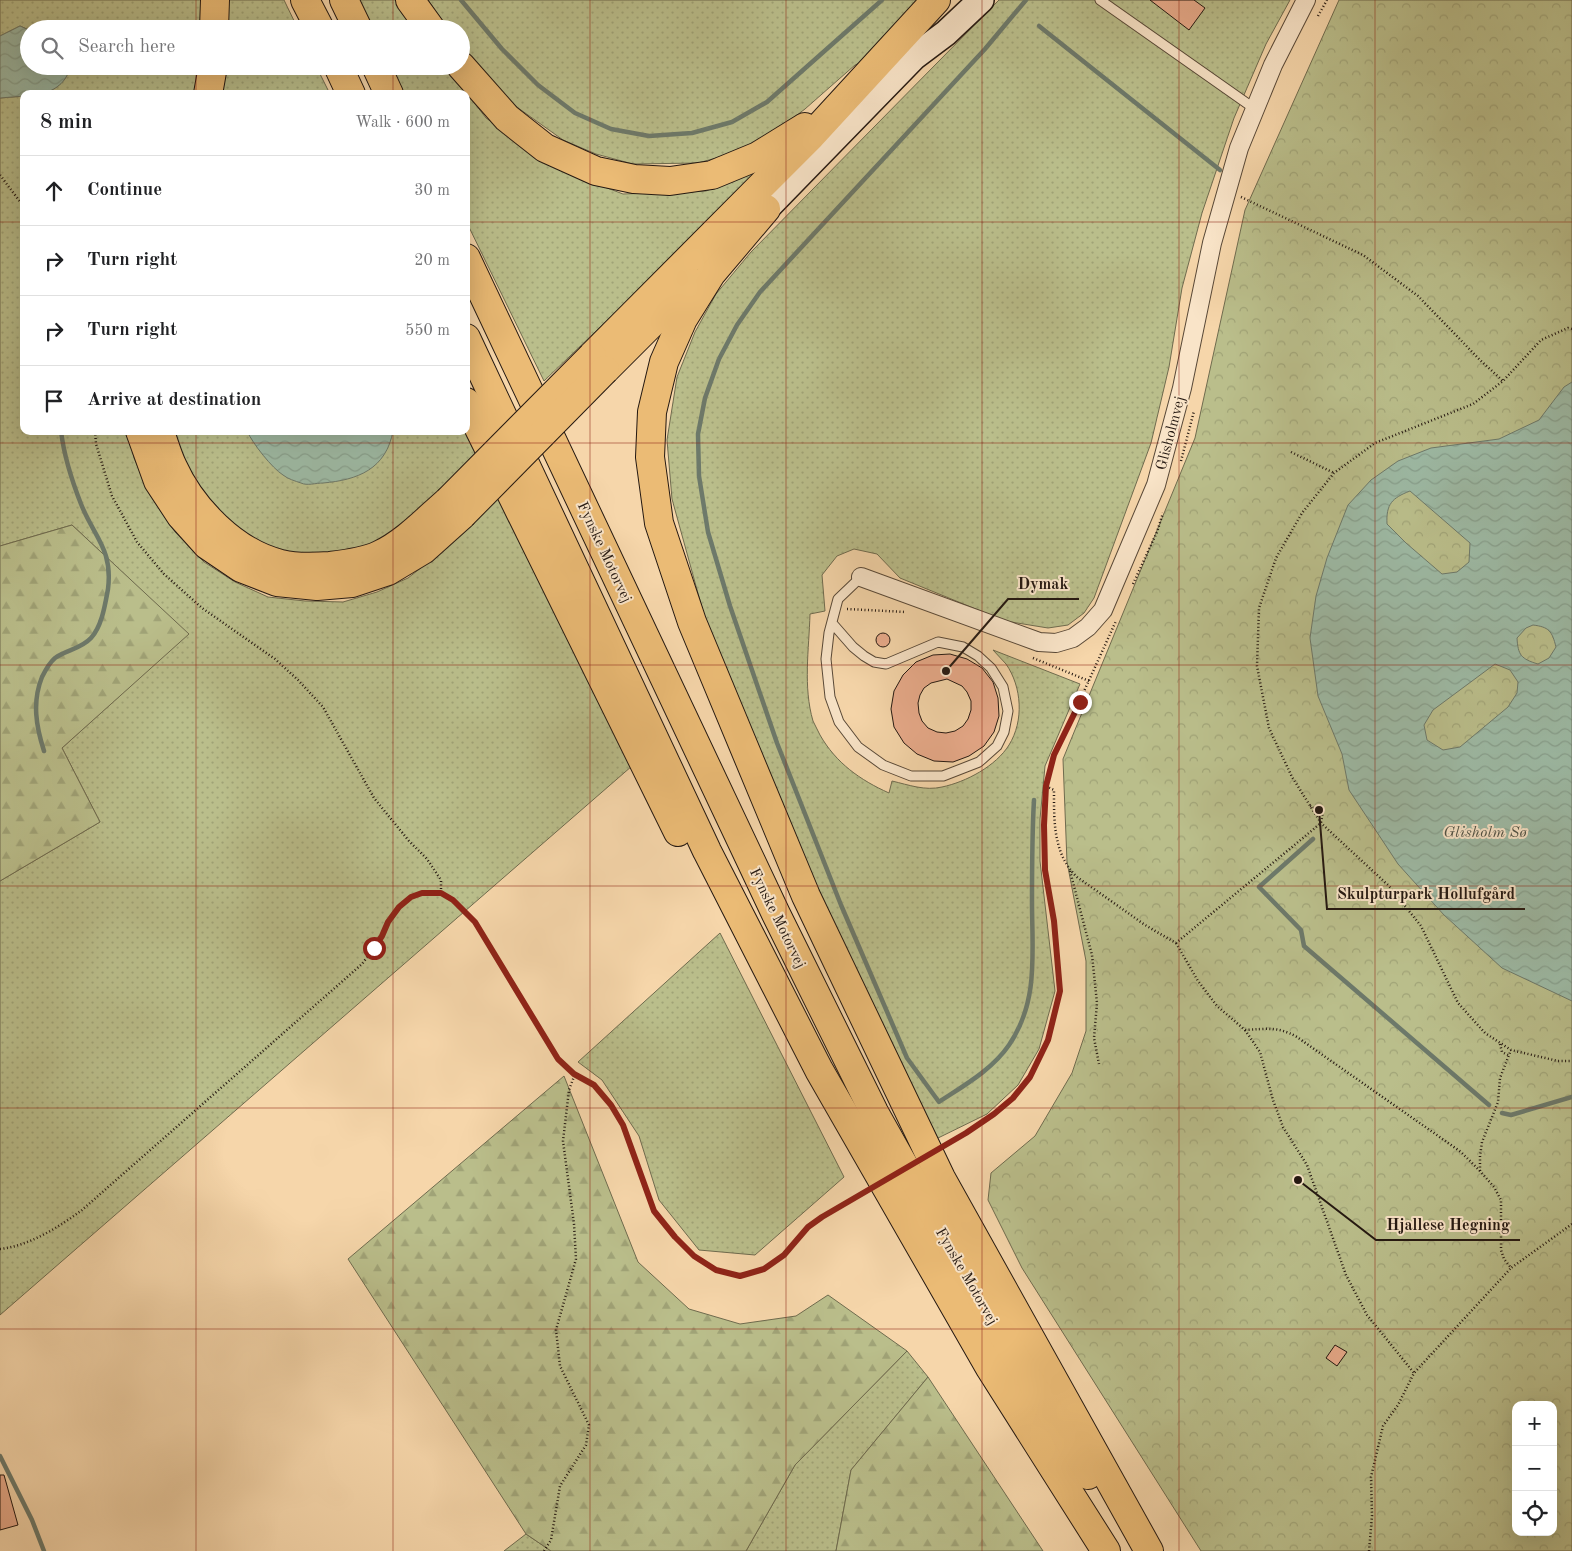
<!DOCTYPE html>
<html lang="en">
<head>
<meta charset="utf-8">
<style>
	:root { --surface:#fff; --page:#f2f2f2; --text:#202124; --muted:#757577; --line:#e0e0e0 }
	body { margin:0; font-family:"Old Standard TT",serif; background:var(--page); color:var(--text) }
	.controls { position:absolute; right:15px; bottom:15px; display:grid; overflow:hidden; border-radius:10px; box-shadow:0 5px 20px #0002 }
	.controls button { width:45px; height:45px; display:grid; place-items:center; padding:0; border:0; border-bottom:1px solid var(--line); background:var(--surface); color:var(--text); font:25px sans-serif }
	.stop { position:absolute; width:15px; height:15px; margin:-11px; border:4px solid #8f2418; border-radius:50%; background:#fff }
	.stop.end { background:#8f2418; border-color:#fff; box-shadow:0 1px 5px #0008 }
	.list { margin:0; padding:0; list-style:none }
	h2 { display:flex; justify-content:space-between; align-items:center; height:65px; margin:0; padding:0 20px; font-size:21px }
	h2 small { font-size:16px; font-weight:400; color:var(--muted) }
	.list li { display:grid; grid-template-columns:32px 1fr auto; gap:15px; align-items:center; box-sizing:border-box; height:70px; padding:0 20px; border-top:1px solid var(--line) }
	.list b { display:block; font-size:19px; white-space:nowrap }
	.list em { font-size:16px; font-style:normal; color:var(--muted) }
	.icon { flex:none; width:28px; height:28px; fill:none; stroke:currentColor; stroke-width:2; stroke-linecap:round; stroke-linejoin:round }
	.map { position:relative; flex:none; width:1572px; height:1551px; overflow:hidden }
	.search { position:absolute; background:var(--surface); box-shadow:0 5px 20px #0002; left:20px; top:20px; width:450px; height:55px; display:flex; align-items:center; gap:12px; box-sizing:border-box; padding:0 18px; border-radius:28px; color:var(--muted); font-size:19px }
	.panel { position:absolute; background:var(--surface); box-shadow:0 5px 20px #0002; left:20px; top:90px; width:450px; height:345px; border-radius:10px }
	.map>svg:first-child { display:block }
	.grass { fill:url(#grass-dots); stroke:#6f6b4e }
	.forest { fill:url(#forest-firs); stroke:#6f6b4e }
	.park { fill:url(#park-crowns); stroke:#6f6b4e; fill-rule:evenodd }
	.water { fill:url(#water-waves); stroke:#6d796a; fill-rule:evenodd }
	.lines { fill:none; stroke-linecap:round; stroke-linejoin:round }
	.stream { stroke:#6d796a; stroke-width:4.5 }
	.building { fill:#e9ab8b; stroke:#241811; fill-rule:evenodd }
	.lane-casing { stroke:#584837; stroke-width:11 }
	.street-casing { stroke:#584837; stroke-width:20 }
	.secondary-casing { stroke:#241811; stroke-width:28 }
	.highway-casing { stroke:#241811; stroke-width:30 }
	.path { stroke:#241811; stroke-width:2.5; stroke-dasharray:1 2.5; stroke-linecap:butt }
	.lane { stroke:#f9e4c8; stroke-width:9 }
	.street { stroke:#f9e4c8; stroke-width:18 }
	.secondary { stroke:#f9e4c8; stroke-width:25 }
	.highway { stroke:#ebbb75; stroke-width:28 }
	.highway-bridge-casing { stroke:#241811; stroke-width:30; stroke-linecap:butt }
	.path-bridge { stroke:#241811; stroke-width:2.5; stroke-dasharray:1 2.5; stroke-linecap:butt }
	.highway-bridge { stroke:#ebbb75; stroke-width:28 }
	.route { stroke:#8f2418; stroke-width:6 }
	.grid { fill:none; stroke:#8f2418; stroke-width:1; stroke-opacity:0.55 }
	.labels { text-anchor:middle; stroke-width:4; stroke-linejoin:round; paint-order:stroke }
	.street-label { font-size:15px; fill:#241811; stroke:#f9e4c8 }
	.water-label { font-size:16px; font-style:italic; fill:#4e5145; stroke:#f9e4c8 }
	.leader { fill:none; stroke:#241811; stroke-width:2 }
	.callout-dot { fill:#241811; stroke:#f9e4c8; stroke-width:2 }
	.callout-label { font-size:16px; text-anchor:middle; font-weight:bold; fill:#241811; stroke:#f9e4c8; stroke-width:4; stroke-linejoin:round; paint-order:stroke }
</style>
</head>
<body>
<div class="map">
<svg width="1572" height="1551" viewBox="0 0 1572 1551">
	<defs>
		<pattern id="grass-dots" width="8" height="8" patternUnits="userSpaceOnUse" patternTransform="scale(1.25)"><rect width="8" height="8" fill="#babe8b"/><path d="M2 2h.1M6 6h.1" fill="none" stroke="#a0a377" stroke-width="1.8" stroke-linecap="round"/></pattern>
		<pattern id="forest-firs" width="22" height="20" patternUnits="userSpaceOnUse" patternTransform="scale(1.25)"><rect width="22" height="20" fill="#babe8b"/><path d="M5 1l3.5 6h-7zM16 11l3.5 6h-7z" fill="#a0a377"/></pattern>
		<pattern id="park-crowns" width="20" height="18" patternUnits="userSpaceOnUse" patternTransform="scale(1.25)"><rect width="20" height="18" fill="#babe8b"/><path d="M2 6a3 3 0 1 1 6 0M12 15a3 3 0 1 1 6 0" fill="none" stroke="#a0a377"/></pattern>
		<pattern id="water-waves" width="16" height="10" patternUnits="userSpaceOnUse" patternTransform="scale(1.25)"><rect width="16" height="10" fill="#9dbaa5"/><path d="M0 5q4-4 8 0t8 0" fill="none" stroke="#879f8d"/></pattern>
	</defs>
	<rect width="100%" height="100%" fill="#f6d6aa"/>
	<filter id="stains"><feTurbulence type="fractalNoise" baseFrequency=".004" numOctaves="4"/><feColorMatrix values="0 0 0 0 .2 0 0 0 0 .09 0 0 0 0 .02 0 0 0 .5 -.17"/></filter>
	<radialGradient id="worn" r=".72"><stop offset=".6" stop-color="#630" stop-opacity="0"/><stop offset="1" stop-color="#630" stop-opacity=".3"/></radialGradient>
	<g class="grass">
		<polygon points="0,0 201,0 201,29 29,30 20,26 0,36"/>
		<polygon points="222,0 284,0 298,29 223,29"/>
		<polygon points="359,0 396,0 416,29 373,29"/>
		<polygon points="428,0 918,0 865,61 855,65 805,109 765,139 734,153 698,163 633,164 596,154 563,140 514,105 461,46 461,29 448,29"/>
		<path d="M999,0H1290L1266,44L1234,118L1202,213L1182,288L1169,367L1151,443L1094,598L1084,613L1068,625L1048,628L1005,621L900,578L877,554L854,549L837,556L822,575L825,611L810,614C809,649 803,687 813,721C815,726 818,730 820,735C836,763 860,780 889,793L892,781C909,785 925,791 942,787C966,782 996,766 1009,745C1024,721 1022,687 1006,664C1002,659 997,655 993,650L1080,684L1045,766L1040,819V861L1055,991L1039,1049L1018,1085L987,1114L936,1139L834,927L771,782L704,615L672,499L667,440L677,377L695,332L716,294L751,252Z"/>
		<path d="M69,66H201L196,94H41C54,90 69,81 69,66Z"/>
		<polygon points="222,66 316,66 330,94 218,94"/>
		<polygon points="391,66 446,66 486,118 560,170 623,194 706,191 770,164 544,381 466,221 466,94 404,94"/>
		<polygon points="24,96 24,431 128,431 134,458 150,495 175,532 204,562 235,582 268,597 305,601 343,602 377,592 408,578 445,549 498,494 632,766 0,1315 0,881 100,822 62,748 188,634 72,525 0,546 0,98"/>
		<polygon points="170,431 466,431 480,456 411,525 344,557 265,550 200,496"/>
		<polygon points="720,933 844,1177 755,1255 699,1250 659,1200 639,1136 602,1080 578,1062"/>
		<polygon points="907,1351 928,1377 851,1470 836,1551 746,1551 795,1465"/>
		<polygon points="526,1534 551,1551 504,1551"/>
	</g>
	<g class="forest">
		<polygon points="72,525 189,634 62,748 100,822 0,881 0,546"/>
		<polygon points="564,1076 638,1262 689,1309 740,1324 796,1316 828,1295 907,1351 795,1465 746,1551 551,1551 526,1534 348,1259"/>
		<polygon points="928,1377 1043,1551 836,1551 851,1470"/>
	</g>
	<path class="park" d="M1339,0H1572V1551H1201L1022,1268L988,1200L991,1173L1035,1136L1072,1073L1086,1031V961L1067,862L1063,759L1195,438L1245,210ZM1516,1405H1553V1532H1516Z"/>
	<g class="water">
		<path d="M20,26L29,30V66H69C69,80 56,90 44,93C38,95 30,94 24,94V96L0,98V36Z"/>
		<path d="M1572,382V1001L1502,968L1444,915L1398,864L1349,790L1342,754L1318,696L1310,638L1316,596L1327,558L1348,505L1371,480L1398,461L1431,448L1499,439L1539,420L1564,387ZM1410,491L1470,543L1469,562L1457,572L1442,574L1406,543L1387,524C1386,504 1392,498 1410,491ZM1533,625C1549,627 1552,631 1556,647L1549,658L1538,664C1521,659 1518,655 1517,638L1526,628ZM1495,664L1510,670L1518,682L1517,693L1508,707L1460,747L1443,750L1427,740L1424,725L1433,710Z"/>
		<path d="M247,431H393C386,469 358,480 323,483C316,483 307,486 301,483C295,481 288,479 283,475C272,468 253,444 247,431Z"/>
	</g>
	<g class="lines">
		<g class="stream">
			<polyline points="461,0 502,49 538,85 575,113 611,129 649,136 692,133 732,122 767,102 882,0"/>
			<path d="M1026,0L985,49L760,292L737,325L719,359L705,398L698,434L699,476L708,532L730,606L777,743L841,905L907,1058L939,1102C963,1086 992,1070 1009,1045C1039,1001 1032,953 1032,902C1032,868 1032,834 1034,800"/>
			<polyline points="1039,26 1220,170"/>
			<path d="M44,751C36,726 32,702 42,677C45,671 49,663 55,658C66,650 81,649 91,638C102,626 105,605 108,589C113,549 94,537 81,504C72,481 64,456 61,431"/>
			<polyline points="1313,839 1259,887 1301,930 1304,946 1489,1105"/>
			<polyline points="1502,1113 1511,1115 1572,1097"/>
			<polyline points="0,1456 32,1520 44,1551"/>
		</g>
	</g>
	<g class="building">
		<polygon points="1150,0 1194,0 1205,8 1189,30"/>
		<circle cx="883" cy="640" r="7"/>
		<path d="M950,654L967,659L982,668L993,682L998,698L999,716L994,732L984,746L969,756L953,762L934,761L917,754L904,743L894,727L891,709L894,691L903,675L916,662L933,655ZM947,679L962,686L967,692L971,701V710L968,719L963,726L955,731L946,733L937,732L928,728L922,721L919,713L918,703L920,695L924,688L931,683Z"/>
		<polygon points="1335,1345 1347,1352 1337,1366 1326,1358"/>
		<polygon points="0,1475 4,1475 18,1525 0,1530"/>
	</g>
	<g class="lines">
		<defs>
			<g id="lane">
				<polyline points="1100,0 1255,109"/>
				<polyline points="832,623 853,647 864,656 874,662 886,664 938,642 963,647 978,656 991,668 1003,687 1008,711 1004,732 997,746 979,762 943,776 911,776 883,765 858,747 839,722 830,697 826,659 829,633 838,599 861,577"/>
			</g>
			<polyline id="street" points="861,577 1039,642 1056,643 1073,638 1088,627 1103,610 1156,485 1182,388 1212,243 1239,148 1273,65 1306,0"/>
			<polyline id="secondary" points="766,209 914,57 946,33 981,0"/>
			<g id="highway">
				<polyline points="305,0 320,29"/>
				<polyline points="344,0 358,29"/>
				<polyline points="410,0 431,29"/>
				<polyline points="214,29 215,0"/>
				<polyline points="338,66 351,94"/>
				<polyline points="376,66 389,94"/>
				<polyline points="461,66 507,118 545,148 596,171 634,179 670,181 712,175 758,156 805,127"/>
				<polyline points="208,94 213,66"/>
				<polyline points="766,209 711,274 683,319 664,362 652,412 650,457 659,523 692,622 806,896 941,1178 1149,1551"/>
				<polyline points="466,258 776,914 874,1112 977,1296 1088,1475"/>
				<polyline points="466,338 707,851 819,1070 990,1368 1106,1551"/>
				<polyline points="592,356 811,136 936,0"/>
				<polyline points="605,370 692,283"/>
				<polyline points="466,402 678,832"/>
				<polyline points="140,431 158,481 181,516 207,545 241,568 277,582 317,586 352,583 388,571 423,550 462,515"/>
				<path d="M161,435C165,446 168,457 173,467C192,509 235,553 281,564C296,568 315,567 330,566C346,564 364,562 379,555C405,543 426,520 448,501"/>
			</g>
		</defs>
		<use href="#lane" class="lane-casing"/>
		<use href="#street" class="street-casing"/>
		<use href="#secondary" class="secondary-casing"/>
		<use href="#highway" class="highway-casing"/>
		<g class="path">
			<polyline points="1318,16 1327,0"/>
			<polyline points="0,175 24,207"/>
			<polyline points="1241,197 1363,255 1418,296 1480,360 1503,381"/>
			<polyline points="1572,329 1568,328 1541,340 1503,381 1473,404 1375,443 1334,473 1302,513 1276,558 1259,608 1257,666 1269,728 1292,777 1321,823 1389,886 1421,926 1458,1003 1485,1033 1511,1050 1558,1061 1572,1061"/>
			<polyline points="95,431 96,444 112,496 137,542 164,574 202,608 275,659 298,680 323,707 374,798 409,841 427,859 441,880 441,893"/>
			<polyline points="1291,452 1334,473"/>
			<polyline points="1181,461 1194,411"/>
			<polyline points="1133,584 1157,532 1163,513"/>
			<polyline points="847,609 906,612"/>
			<polyline points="1033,658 1089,681"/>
			<path d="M1046,786L1054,790C1054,821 1053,854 1077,877L1145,925L1176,943L1321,823L1323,811L1310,806"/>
			<polyline points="1070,871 1092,955 1097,1003 1094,1038 1099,1064"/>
			<path d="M1176,943L1198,981L1217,1006L1245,1030C1266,1029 1278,1026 1297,1037L1461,1152L1480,1171L1494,1187L1501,1200V1250L1504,1259L1511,1268L1572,1224"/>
			<polyline points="1245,1030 1260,1052 1273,1100 1283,1127 1307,1165 1346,1275 1367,1315 1414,1373"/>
			<polyline points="1500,1044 1502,1052 1508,1055"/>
			<polyline points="967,1133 995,1114 1013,1098 1030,1077 1049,1039 1060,991 1054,921 1045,870 1044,825 1046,786 1055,755 1116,621"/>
			<polyline points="1480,1171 1480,1156 1482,1142 1498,1102 1500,1078 1511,1050"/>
			<path d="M0,1249C29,1246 59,1227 82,1210L362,964L374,948L382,936L388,922L399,907L411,897L422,893H441L453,899L475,922L558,1059L575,1074L594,1085L611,1105L623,1125L655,1211L675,1237L694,1256L716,1270L740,1276L764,1269L784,1255L808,1227L836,1208"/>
			<polyline points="544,1551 551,1540 560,1486 586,1445 589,1425 560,1366 556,1330 576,1259 574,1224 563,1141 569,1090 575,1074"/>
			<polyline points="1369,1551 1372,1516 1371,1477 1383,1426 1398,1405 1414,1373 1511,1268"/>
		</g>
		<use href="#lane" class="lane"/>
		<use href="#street" class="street"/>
		<use href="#secondary" class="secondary"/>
		<use href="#highway" class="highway"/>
		<defs>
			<g id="highway-bridge">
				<polyline points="448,501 592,356"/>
				<polyline points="462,515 605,370"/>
			</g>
		</defs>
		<use href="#highway-bridge" class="highway-bridge-casing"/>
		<polyline class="path-bridge" points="836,1208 967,1133"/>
		<use href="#highway-bridge" class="highway-bridge"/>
	</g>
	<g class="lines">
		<polyline class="route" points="374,948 382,936 388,922 399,907 411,897 422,893 441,893 453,900 475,922 558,1059 574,1074 594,1085 611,1105 623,1125 654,1211 675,1237 694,1256 716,1270 740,1276 764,1269 784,1255 808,1227 822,1217 966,1133 994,1114 1013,1098 1030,1077 1048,1040 1060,991 1054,921 1045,870 1044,825 1046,786 1054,755 1080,702"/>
	</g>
	<path class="grid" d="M196,0V29M393,0V29M590,0V1551M786,0V1551M982,0V1551M1179,0V1551M1375,0V1551M196,66V94M393,66V94M0,222H24M466,222H1572M196,431V1551M393,431V1551M0,443H1572M0,665H1572M0,886H1572M0,1108H1572M0,1329H1572"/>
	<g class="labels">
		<g class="street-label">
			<text transform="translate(1170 433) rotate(-75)" y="5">Glisholmvej</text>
			<text transform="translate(605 552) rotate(65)" y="5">Fynske Motorvej</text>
			<text transform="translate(778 918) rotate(64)" y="5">Fynske Motorvej</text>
			<text transform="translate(967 1276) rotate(60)" y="5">Fynske Motorvej</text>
		</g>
		<g class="water-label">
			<text x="1485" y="837">Glisholm Sø</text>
		</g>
	</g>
	<path class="leader" d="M946 671L1008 599H1079M1319 810L1327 909H1525M1298 1180L1376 1240H1520"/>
	<g class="callout-dot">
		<circle cx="946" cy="671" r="5"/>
		<circle cx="1319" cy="810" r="5"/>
		<circle cx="1298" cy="1180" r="5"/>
	</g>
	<g class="callout-label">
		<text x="1043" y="589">Dymak</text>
		<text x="1426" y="899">Skulpturpark Hollufgård</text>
		<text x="1448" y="1230">Hjallese Hegning</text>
	</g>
	<rect width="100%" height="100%" filter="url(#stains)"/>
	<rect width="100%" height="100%" fill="url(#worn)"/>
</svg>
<div class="controls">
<button>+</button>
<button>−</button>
<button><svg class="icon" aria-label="locate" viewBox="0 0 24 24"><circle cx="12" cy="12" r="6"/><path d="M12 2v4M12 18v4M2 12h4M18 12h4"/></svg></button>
</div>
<div class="stop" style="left:374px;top:948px"></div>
<div class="stop end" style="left:1080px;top:702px"></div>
<div class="search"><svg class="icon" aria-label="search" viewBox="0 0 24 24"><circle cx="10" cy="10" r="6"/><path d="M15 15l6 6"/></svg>Search here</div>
<section class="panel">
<h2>8 min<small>Walk · 600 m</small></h2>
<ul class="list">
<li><svg class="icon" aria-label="ahead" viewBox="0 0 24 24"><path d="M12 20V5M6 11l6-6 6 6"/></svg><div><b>Continue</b></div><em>30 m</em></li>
<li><svg class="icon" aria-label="right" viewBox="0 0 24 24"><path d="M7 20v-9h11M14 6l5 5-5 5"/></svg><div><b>Turn right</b></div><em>20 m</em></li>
<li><svg class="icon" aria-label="right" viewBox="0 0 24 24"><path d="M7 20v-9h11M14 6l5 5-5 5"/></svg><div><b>Turn right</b></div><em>550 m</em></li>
<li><svg class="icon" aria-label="arrive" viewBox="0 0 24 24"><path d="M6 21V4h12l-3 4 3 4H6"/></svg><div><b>Arrive at destination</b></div></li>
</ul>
</section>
</div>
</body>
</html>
